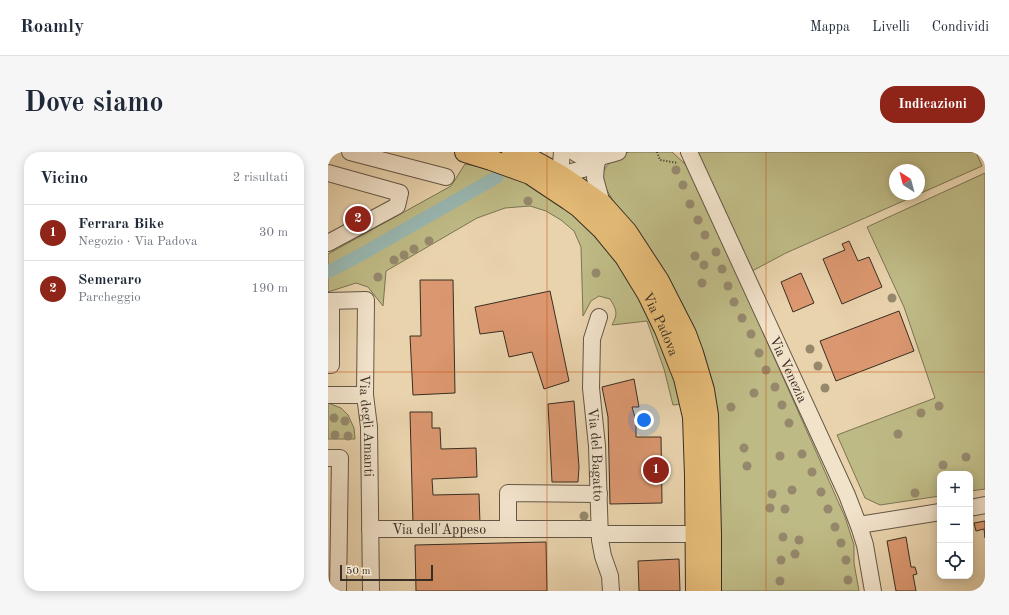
<!DOCTYPE html>
<html lang="it">
<head>
<meta charset="utf-8">
<style>
	:root { --surface:#fff; --page:#f6f6f7; --text:#1f2937; --muted:#747a83; --line:#e0e1e3; --accent:#8f2418 }
	body { margin:0; font-family:"Old Standard TT",serif; background:var(--page); color:var(--text) }
	.controls { position:absolute; right:12px; bottom:12px; display:grid; overflow:hidden; border-radius:8px; box-shadow:0 2px 10px #0003 }
	.controls button { width:36px; height:36px; display:grid; place-items:center; padding:0; border:0; border-bottom:1px solid var(--line); background:var(--surface); color:var(--text); font:20px sans-serif }
	.compass { position:absolute; left:561px; top:12px; width:36px; height:36px; border-radius:50%; background:var(--surface); box-shadow:0 2px 10px #0003; rotate:324deg }
	.scale { position:absolute; left:12px; bottom:10px; width:93px; box-sizing:border-box; padding-left:4px; border:2px solid #382e23; border-top:0; font-size:11px; line-height:14px; white-space:nowrap; color:#382e23; -webkit-text-stroke:3px #f1e2ca; paint-order:stroke }
	.you { position:absolute; left:316px; top:268px; width:14px; height:14px; margin:-10px; border:3px solid #fff; border-radius:50%; background:#1a73e8; box-shadow:0 0 0 6px #1a73e833 }
	.badge { display:grid; place-items:center; width:26px; height:26px; border-radius:50%; background:var(--accent); color:#fff; font-size:13px; font-weight:700 }
	.pin { position:absolute; translate:-50% -50%; border:2px solid #fff; box-shadow:0 1px 4px #0006 }
	.list { margin:0; padding:0; list-style:none }
	h2 { display:flex; justify-content:space-between; align-items:center; height:52px; margin:0; padding:0 16px; font-size:17px }
	h2 small { font-size:13px; font-weight:400; color:var(--muted) }
	.list li { display:grid; grid-template-columns:26px 1fr auto; gap:12px; align-items:center; box-sizing:border-box; height:56px; padding:0 16px; border-top:1px solid var(--line) }
	.list b { display:block; font-size:15px; white-space:nowrap }
	.list p { margin:0; font-size:13px; white-space:nowrap; color:var(--muted) }
	.list em { font-size:13px; font-style:normal; color:var(--muted) }
	.icon { flex:none; width:22px; height:22px; fill:none; stroke:currentColor; stroke-width:2; stroke-linecap:round; stroke-linejoin:round }
	.map { position:relative; flex:none; width:657px; height:439px; overflow:hidden; border-radius:16px }
	header { display:flex; align-items:center; gap:24px; box-sizing:border-box; height:56px; padding:0 20px; background:var(--surface); border-bottom:1px solid var(--line) }
	header strong { font-size:19px }
	nav { display:flex; gap:22px; margin-inline-start:auto; font-size:14px }
	.intro { display:flex; align-items:center; justify-content:space-between; box-sizing:border-box; height:96px; padding:0 24px }
	h1 { margin:0; font-size:28px }
	.button { padding:10px 18px; border-radius:16px; background:var(--accent); color:#fff; font-size:14px; font-weight:700 }
	main { display:flex; gap:24px; padding:0 24px }
	aside { flex:1; background:var(--surface); border-radius:16px; box-shadow:0 2px 10px #0003 }
	.map>svg:first-child { display:block }
	.green { fill:#beba85; stroke:#7b7454 }
	.lines { fill:none; stroke-linecap:round; stroke-linejoin:round }
	.canal { stroke:#99b7b1; stroke-width:13 }
	.building { fill:#db976f; stroke:#382e23 }
	.minor-casing { stroke:#645746; stroke-width:18 }
	.major-casing { stroke:#382e23; stroke-width:22 }
	.path { stroke:#382e23; stroke-width:2; stroke-dasharray:1 2; stroke-linecap:butt }
	.minor { stroke:#f1e2ca; stroke-width:16 }
	.major { stroke:#e4ba76; stroke-width:20 }
	.tree { fill:#96886c }
	.grid { fill:none; stroke:#c55011; stroke-width:1; stroke-opacity:0.55 }
	.labels { text-anchor:middle; stroke-width:3.5; stroke-linejoin:round; paint-order:stroke }
	.street-label { font-size:14px; fill:#382e23; stroke:#f1e2ca }
</style>
</head>
<body>
<header>
<strong>Roamly</strong>
<nav><a>Mappa</a><a>Livelli</a><a>Condividi</a></nav>
</header>
<div class="intro"><h1>Dove siamo</h1><a class="button">Indicazioni</a></div>
<main>
<aside>
<h2>Vicino<small>2 risultati</small></h2>
<ul class="list">
<li><span class="badge">1</span><div><b>Ferrara Bike</b><p>Negozio · Via Padova</p></div><em>30 m</em></li>
<li><span class="badge">2</span><div><b>Semeraro</b><p>Parcheggio</p></div><em>190 m</em></li>
</ul>
</aside>
<div class="map">
<svg width="657" height="439" viewBox="0 0 657 439">
	<rect width="100%" height="100%" fill="#e9d3ad"/>
	<filter id="stains"><feTurbulence type="fractalNoise" baseFrequency=".005" numOctaves="4"/><feColorMatrix values="0 0 0 0 .2 0 0 0 0 .09 0 0 0 0 .02 0 0 0 .5 -.17"/></filter>
	<radialGradient id="worn" r=".72"><stop offset=".6" stop-color="#630" stop-opacity="0"/><stop offset="1" stop-color="#630" stop-opacity=".3"/></radialGradient>
	<g class="green">
		<path d="M301,0H344L357,12L364,21V0H648L654,14L591,42V18H567V42H591L458,101L411,126L517,365L526,393V411L531,439H389L388,265L290,57C285,48 279,40 276,31C270,15 288,4 301,0Z"/>
		<path d="M137,12L164,17L214,38L274,84L321,155L356,252L345,253L336,217L319,169L284,173C290,162 289,158 282,147L271,144L263,149L255,164L253,95L246,79L233,68L218,59L202,54L177,56L149,66L58,119L55,154L40,135L28,131L0,140V102L123,34Z"/>
		<polygon points="657,21 657,337 642,339 642,322 612,322 612,344 552,353 537,346 509,283 607,246 576,155 539,75"/>
		<polygon points="0,251 13,256 20,263 26,276 27,287 0,287"/>
	</g>
	<g class="lines">
		<polyline class="canal" points="0,120 34,102 169,25"/>
	</g>
	<g class="building">
		<polygon points="521,89 530,109 541,105 554,135 514,152 495,107 517,98 514,92"/>
		<polygon points="473,121 486,151 465,160 453,130"/>
		<polygon points="92,128 125,128 127,241 85,243 82,184 93,184"/>
		<polygon points="222,139 241,229 216,237 204,200 181,205 175,179 152,182 147,155"/>
		<polygon points="571,159 586,199 508,229 492,189"/>
		<polygon points="306,227 311,255 304,255 308,269 308,285 333,285 334,351 282,352 280,265 274,235"/>
		<polygon points="246,249 251,315 250,330 224,330 220,252"/>
		<polygon points="82,260 104,260 104,276 112,276 113,297 148,296 149,325 104,327 105,343 151,342 152,372 85,373"/>
		<polygon points="657,369 657,386 656,377 648,379 646,371"/>
		<polygon points="578,385 583,415 587,415 589,422 585,423 588,439 568,439 559,389"/>
		<polygon points="218,390 219,439 88,439 87,393"/>
		<polygon points="351,407 352,439 311,439 310,409"/>
	</g>
	<g class="lines">
		<defs>
			<g id="minor">
				<polyline points="22,0 118,25"/>
				<polyline points="234,0 232,23 255,17 261,14 270,6"/>
				<path d="M246,0C259,11 275,4 290,0"/>
				<path id="s1" d="M361,0L519,343L532,377L537,393L545,439"/>
				<polyline points="268,3 270,6 268,14 267,26 274,52"/>
				<polyline points="0,21 72,41 69,54 0,91"/>
				<path id="s2" d="M0,149L38,148L37,243L41,275L43,439"/>
				<path id="s3" d="M271,165L264,187L263,236L269,294L272,388L275,404L282,424L283,439"/>
				<polyline points="0,213 3,213 3,149"/>
				<polyline points="0,243 37,243"/>
				<polyline points="0,306 12,306 10,439"/>
				<polyline points="642,356 657,353"/>
				<polyline points="531,373 612,360"/>
				<path id="s4" d="M42,377H271"/>
				<polyline points="180,377 180,341 271,342"/>
				<polyline points="272,382 367,382"/>
			</g>
			<g id="major">
				<path id="s5" d="M137,0L163,8L202,22L241,48L251,55L274,77L297,105L319,141L337,178L356,226L365,265L367,324L368,439"/>
				<polyline points="184,0 197,4 232,23 274,52 299,80 331,129 358,182 365,201 376,238 380,263 383,382 383,439"/>
			</g>
		</defs>
		<use href="#minor" class="minor-casing"/>
		<use href="#major" class="major-casing"/>
		<polyline class="path" points="329,0 332,8 350,11"/>
		<use href="#minor" class="minor"/>
		<use href="#major" class="major"/>
	</g>
	<g class="tree">
		<circle cx="348" cy="18" r="4.5"/>
		<circle cx="355" cy="33" r="4.5"/>
		<circle cx="200" cy="49" r="4.5"/>
		<circle cx="362" cy="52" r="4.5"/>
		<circle cx="370" cy="68" r="4.5"/>
		<circle cx="377" cy="83" r="4.5"/>
		<circle cx="101" cy="89" r="4.5"/>
		<circle cx="86" cy="97" r="4.5"/>
		<circle cx="388" cy="100" r="4.5"/>
		<circle cx="76" cy="103" r="4.5"/>
		<circle cx="367" cy="104" r="4.5"/>
		<circle cx="66" cy="108" r="4.5"/>
		<circle cx="376" cy="113" r="4.5"/>
		<circle cx="394" cy="117" r="4.5"/>
		<circle cx="268" cy="121" r="4.5"/>
		<circle cx="50" cy="125" r="4.5"/>
		<circle cx="374" cy="131" r="4.5"/>
		<circle cx="400" cy="134" r="4.5"/>
		<circle cx="564" cy="146" r="4.5"/>
		<circle cx="406" cy="150" r="4.5"/>
		<circle cx="414" cy="166" r="4.5"/>
		<circle cx="423" cy="182" r="4.5"/>
		<circle cx="482" cy="197" r="4.5"/>
		<circle cx="431" cy="201" r="4.5"/>
		<circle cx="490" cy="214" r="4.5"/>
		<circle cx="438" cy="218" r="4.5"/>
		<circle cx="447" cy="235" r="4.5"/>
		<circle cx="497" cy="236" r="4.5"/>
		<circle cx="426" cy="241" r="4.5"/>
		<circle cx="454" cy="253" r="4.5"/>
		<circle cx="611" cy="254" r="4.5"/>
		<circle cx="403" cy="255" r="4.5"/>
		<circle cx="593" cy="261" r="4.5"/>
		<circle cx="6" cy="266" r="4.5"/>
		<circle cx="17" cy="269" r="4.5"/>
		<circle cx="461" cy="271" r="4.5"/>
		<circle cx="570" cy="282" r="4.5"/>
		<circle cx="7" cy="283" r="4.5"/>
		<circle cx="20" cy="284" r="4.5"/>
		<circle cx="416" cy="296" r="4.5"/>
		<circle cx="474" cy="302" r="4.5"/>
		<circle cx="452" cy="304" r="4.5"/>
		<circle cx="638" cy="305" r="4.5"/>
		<circle cx="615" cy="313" r="4.5"/>
		<circle cx="419" cy="314" r="4.5"/>
		<circle cx="484" cy="320" r="4.5"/>
		<circle cx="464" cy="338" r="4.5"/>
		<circle cx="493" cy="340" r="4.5"/>
		<circle cx="587" cy="341" r="4.5"/>
		<circle cx="444" cy="342" r="4.5"/>
		<circle cx="442" cy="356" r="4.5"/>
		<circle cx="457" cy="357" r="4.5"/>
		<circle cx="500" cy="357" r="4.5"/>
		<circle cx="256" cy="364" r="4.5"/>
		<circle cx="507" cy="375" r="4.5"/>
		<circle cx="455" cy="385" r="4.5"/>
		<circle cx="471" cy="388" r="4.5"/>
		<circle cx="513" cy="391" r="4.5"/>
		<circle cx="467" cy="402" r="4.5"/>
		<circle cx="453" cy="408" r="4.5"/>
		<circle cx="518" cy="408" r="4.5"/>
		<circle cx="520" cy="428" r="4.5"/>
		<circle cx="452" cy="429" r="4.5"/>
	</g>
	<path class="grid" d="M219,0V439M438,0V439M0,220H657"/>
	<g class="labels">
		<g class="street-label">
			<text dy="5" stroke="none"><textPath href="#s5" startOffset="272">Via Padova</textPath></text>
			<text dy="5" stroke="none"><textPath href="#s1" startOffset="239">Via Venezia</textPath></text>
			<text dy="5" stroke="none"><textPath href="#s2" startOffset="164">Via degli Amanti</textPath></text>
			<text dy="5" stroke="none"><textPath href="#s3" startOffset="139">Via del Bagatto</textPath></text>
			<text dy="5" stroke="none"><textPath href="#s4" startOffset="69">Via dell'Appeso</textPath></text>
		</g>
	</g>
	<rect width="100%" height="100%" filter="url(#stains)"/>
	<rect width="100%" height="100%" fill="url(#worn)"/>
</svg>
<div class="controls">
<button>+</button>
<button>−</button>
<button><svg class="icon" aria-label="locate" viewBox="0 0 24 24"><circle cx="12" cy="12" r="6"/><path d="M12 2v4M12 18v4M2 12h4M18 12h4"/></svg></button>
</div>
<svg class="compass" viewBox="-18 -18 36 36"><path d="M0-13l5 13h-10z" fill="#e53935"/><path d="M0 13l5-13h-10z" fill="#747a83"/></svg>
<div class="scale">50 m</div>
<div class="you"></div>
<div class="pin badge" style="left:328px;top:318px">1</div>
<div class="pin badge" style="left:30px;top:67px">2</div>
</div>
</main>
</body>
</html>
